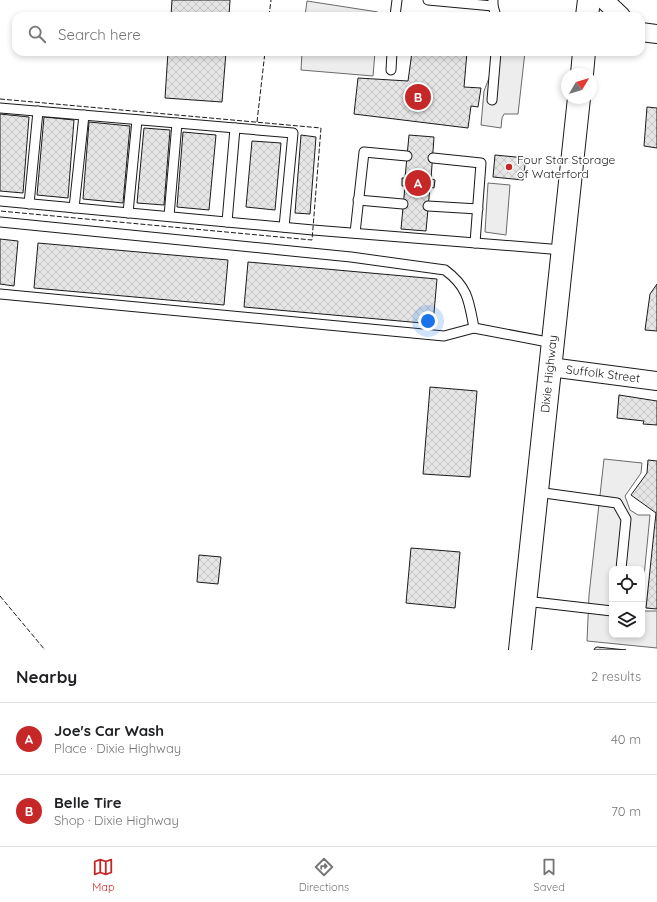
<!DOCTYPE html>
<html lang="en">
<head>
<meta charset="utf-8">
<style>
	:root { --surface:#fff; --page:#f2f2f2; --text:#202124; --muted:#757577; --line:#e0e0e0; --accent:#c62828 }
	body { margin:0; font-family:Quicksand,sans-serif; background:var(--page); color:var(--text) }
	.controls { position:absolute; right:12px; bottom:12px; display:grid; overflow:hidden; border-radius:8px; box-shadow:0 2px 6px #0003 }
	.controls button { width:36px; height:36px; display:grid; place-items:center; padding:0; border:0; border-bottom:1px solid var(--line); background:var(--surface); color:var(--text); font:20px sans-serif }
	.compass { position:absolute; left:561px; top:68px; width:36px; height:36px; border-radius:50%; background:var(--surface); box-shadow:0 2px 6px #0003; rotate:52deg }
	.you { position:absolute; left:428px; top:321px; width:14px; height:14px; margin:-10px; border:3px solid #fff; border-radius:50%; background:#1a73e8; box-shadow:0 0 0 6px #1a73e833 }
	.badge { display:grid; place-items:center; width:26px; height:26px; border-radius:50%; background:var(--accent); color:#fff; font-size:13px; font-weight:700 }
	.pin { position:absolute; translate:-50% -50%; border:2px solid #fff; box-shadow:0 1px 4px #0006 }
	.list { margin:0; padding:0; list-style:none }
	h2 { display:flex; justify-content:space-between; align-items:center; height:52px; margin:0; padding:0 16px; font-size:17px }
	h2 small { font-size:13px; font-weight:400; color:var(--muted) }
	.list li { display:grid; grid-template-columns:26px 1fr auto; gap:12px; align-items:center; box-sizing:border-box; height:72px; padding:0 16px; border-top:1px solid var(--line) }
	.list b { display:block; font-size:15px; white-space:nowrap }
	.list p { margin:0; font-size:13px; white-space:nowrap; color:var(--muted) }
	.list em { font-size:13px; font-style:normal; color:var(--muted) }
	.icon { flex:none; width:22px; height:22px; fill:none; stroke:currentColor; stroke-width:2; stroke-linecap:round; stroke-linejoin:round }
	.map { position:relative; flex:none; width:657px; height:650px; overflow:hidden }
	.search { position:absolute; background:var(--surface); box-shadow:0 2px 6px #0003; left:12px; right:12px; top:12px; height:44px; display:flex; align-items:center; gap:10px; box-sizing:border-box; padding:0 14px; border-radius:12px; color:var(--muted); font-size:15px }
	.sheet { height:196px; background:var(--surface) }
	nav { display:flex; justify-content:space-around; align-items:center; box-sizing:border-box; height:56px; border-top:1px solid var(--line); background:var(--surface); font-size:11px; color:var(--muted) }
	nav a { display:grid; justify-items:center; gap:2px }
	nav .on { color:var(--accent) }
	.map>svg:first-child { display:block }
	.parking { fill:#ededed; stroke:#6a6a6a }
	.building { fill:url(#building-cross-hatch); stroke:#1a1a1a }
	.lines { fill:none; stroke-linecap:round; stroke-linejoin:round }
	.service-casing { stroke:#1a1a1a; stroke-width:11 }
	.minor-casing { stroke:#1a1a1a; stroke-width:20 }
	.primary-casing { stroke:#1a1a1a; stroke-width:24 }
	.service { stroke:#fff; stroke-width:9 }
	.minor { stroke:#fff; stroke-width:18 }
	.primary { stroke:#fff; stroke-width:22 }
	.fence { stroke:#1a1a1a; stroke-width:1; stroke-dasharray:5 2; stroke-linecap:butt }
	.poi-dot { fill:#c62828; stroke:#fff; stroke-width:1.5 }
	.labels { text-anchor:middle; stroke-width:3; stroke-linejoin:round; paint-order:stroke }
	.poi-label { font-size:12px; fill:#1a1a1a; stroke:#fff; text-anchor:start }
	.street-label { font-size:12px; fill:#1a1a1a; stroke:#fff }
</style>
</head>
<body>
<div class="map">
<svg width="657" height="650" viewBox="0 0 657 650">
	<defs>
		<pattern id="building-cross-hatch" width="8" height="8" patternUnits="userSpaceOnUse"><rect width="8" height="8" fill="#e6e6e6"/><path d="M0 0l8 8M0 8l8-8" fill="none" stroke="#c5c5c5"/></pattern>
	</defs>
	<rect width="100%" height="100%" fill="#fff"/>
	<g class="parking">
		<polygon points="307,1 378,12 378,16 305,16"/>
		<polygon points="302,52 375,52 373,76 301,70"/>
		<polygon points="499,52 525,52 518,114 504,114 502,118 501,128 481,125 484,91"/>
		<polygon points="488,183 510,185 506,235 485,232"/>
		<polygon points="604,459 642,463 641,473 625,496 630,510 638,515 650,515 642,597 642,569 612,569 612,635 642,635 642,611 657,611 657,648 587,641 589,595"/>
	</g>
	<g class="building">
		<polygon points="172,0 230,0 229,16 171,16"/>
		<polygon points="168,52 226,52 222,102 165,98"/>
		<polygon points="412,52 467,52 464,87 481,88 478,107 471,106 468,128 354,114 358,78 408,81"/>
		<polygon points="647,107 657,108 657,148 644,146"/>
		<polygon points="0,114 29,117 23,193 0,191"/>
		<polygon points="44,117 74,120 68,198 37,195"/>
		<polygon points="89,122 130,126 123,203 83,199"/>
		<polygon points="144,128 170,130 164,205 137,203"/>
		<polygon points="183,132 216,135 209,210 177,207"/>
		<polygon points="301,135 316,137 310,214 295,213"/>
		<polygon points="409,135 434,137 431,179 435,180 434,188 430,187 426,231 401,229 405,186 402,186 402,178 405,178"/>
		<polygon points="252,141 281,143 275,210 246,207"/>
		<polygon points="495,155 526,158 523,180 493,177"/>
		<polygon points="0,239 18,241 14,286 0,284"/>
		<polygon points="38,243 228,260 224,305 34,288"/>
		<polygon points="248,262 437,279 433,324 244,307"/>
		<polygon points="657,284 657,331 645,330 650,294"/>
		<polygon points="430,387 477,391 470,477 423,474"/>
		<polygon points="619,395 657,401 657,425 643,424 644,421 617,418"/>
		<polygon points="648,460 657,461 657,609 646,608 656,513 631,495 647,473"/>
		<polygon points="411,548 460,552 455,608 406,603"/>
		<polygon points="199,555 221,557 218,584 197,582"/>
		<polygon points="597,647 626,650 594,650 595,648"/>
	</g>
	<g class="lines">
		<defs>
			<g id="service">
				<polyline points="428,0 493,6 493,0"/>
				<polyline points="493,6 496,16"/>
				<polyline points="395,16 397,0"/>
				<polyline points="391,70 392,52"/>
				<polyline points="492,100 496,52"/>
				<polyline points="0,108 293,133 284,227"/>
				<polyline points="433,158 481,163 475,243"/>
				<polyline points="358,200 403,204"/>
				<polyline points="0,201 313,230 563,250"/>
				<polyline points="29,204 38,111"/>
				<polyline points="428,206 478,209"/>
				<polyline points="74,208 84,115"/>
				<polyline points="128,213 137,120"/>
				<polyline points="169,216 177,123"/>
				<path d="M0,222L351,257L445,270C468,287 469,301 474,328"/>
				<polyline points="227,222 235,128"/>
				<polyline points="355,233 364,152 407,156"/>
				<polyline points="0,294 444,336 474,328 553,343"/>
				<polyline points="537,492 617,503 626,519 621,569"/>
				<polyline points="525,601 612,611"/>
			</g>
			<g id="minor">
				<polyline points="604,0 621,16"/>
				<polyline points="641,32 657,34"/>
				<polyline points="550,367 657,381"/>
			</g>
			<g id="primary">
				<polyline points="587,16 589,0"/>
				<polyline points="582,74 584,52"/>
				<polyline points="520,650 579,98"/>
			</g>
		</defs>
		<use href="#service" class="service-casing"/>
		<use href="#minor" class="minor-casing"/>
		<use href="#primary" class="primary-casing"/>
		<use href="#service" class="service"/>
		<use href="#minor" class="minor"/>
		<use href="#primary" class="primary"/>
		<g class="fence">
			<polyline points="269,16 271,0"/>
			<polyline points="0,99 321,128 312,240 0,211"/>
			<polyline points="257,122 265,52"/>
			<polyline points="0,596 45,650"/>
		</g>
	</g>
	<circle class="poi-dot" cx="509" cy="167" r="4"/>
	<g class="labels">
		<g class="poi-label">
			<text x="517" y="164">Four Star Storage<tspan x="517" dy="14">of Waterford</tspan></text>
		</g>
		<g class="street-label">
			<text transform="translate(549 374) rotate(-84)" y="4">Dixie Highway</text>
			<text transform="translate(603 374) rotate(7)" y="4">Suffolk Street</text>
		</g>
	</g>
</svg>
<div class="controls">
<button><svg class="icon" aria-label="locate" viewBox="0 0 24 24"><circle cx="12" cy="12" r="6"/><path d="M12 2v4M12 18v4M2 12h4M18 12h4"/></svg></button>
<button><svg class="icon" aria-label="layers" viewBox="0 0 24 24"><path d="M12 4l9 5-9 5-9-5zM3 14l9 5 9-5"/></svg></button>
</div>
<svg class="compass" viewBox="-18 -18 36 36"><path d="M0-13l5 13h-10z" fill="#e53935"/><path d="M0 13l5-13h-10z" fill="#757577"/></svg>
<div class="you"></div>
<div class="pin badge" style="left:418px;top:183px">A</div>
<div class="pin badge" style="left:418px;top:97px">B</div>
<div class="search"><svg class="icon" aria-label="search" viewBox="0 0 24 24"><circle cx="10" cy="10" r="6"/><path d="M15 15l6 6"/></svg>Search here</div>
</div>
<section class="sheet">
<h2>Nearby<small>2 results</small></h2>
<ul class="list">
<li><span class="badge">A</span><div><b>Joe's Car Wash</b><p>Place · Dixie Highway</p></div><em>40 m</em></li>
<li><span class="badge">B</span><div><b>Belle Tire</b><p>Shop · Dixie Highway</p></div><em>70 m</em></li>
</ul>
</section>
<nav>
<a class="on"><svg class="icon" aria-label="map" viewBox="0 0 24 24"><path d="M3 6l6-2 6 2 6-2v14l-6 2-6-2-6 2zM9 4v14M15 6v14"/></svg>Map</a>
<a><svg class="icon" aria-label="directions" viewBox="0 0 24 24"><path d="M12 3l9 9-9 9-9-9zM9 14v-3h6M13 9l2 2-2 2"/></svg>Directions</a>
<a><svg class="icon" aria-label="saved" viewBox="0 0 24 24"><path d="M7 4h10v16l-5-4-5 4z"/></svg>Saved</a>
</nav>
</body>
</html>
